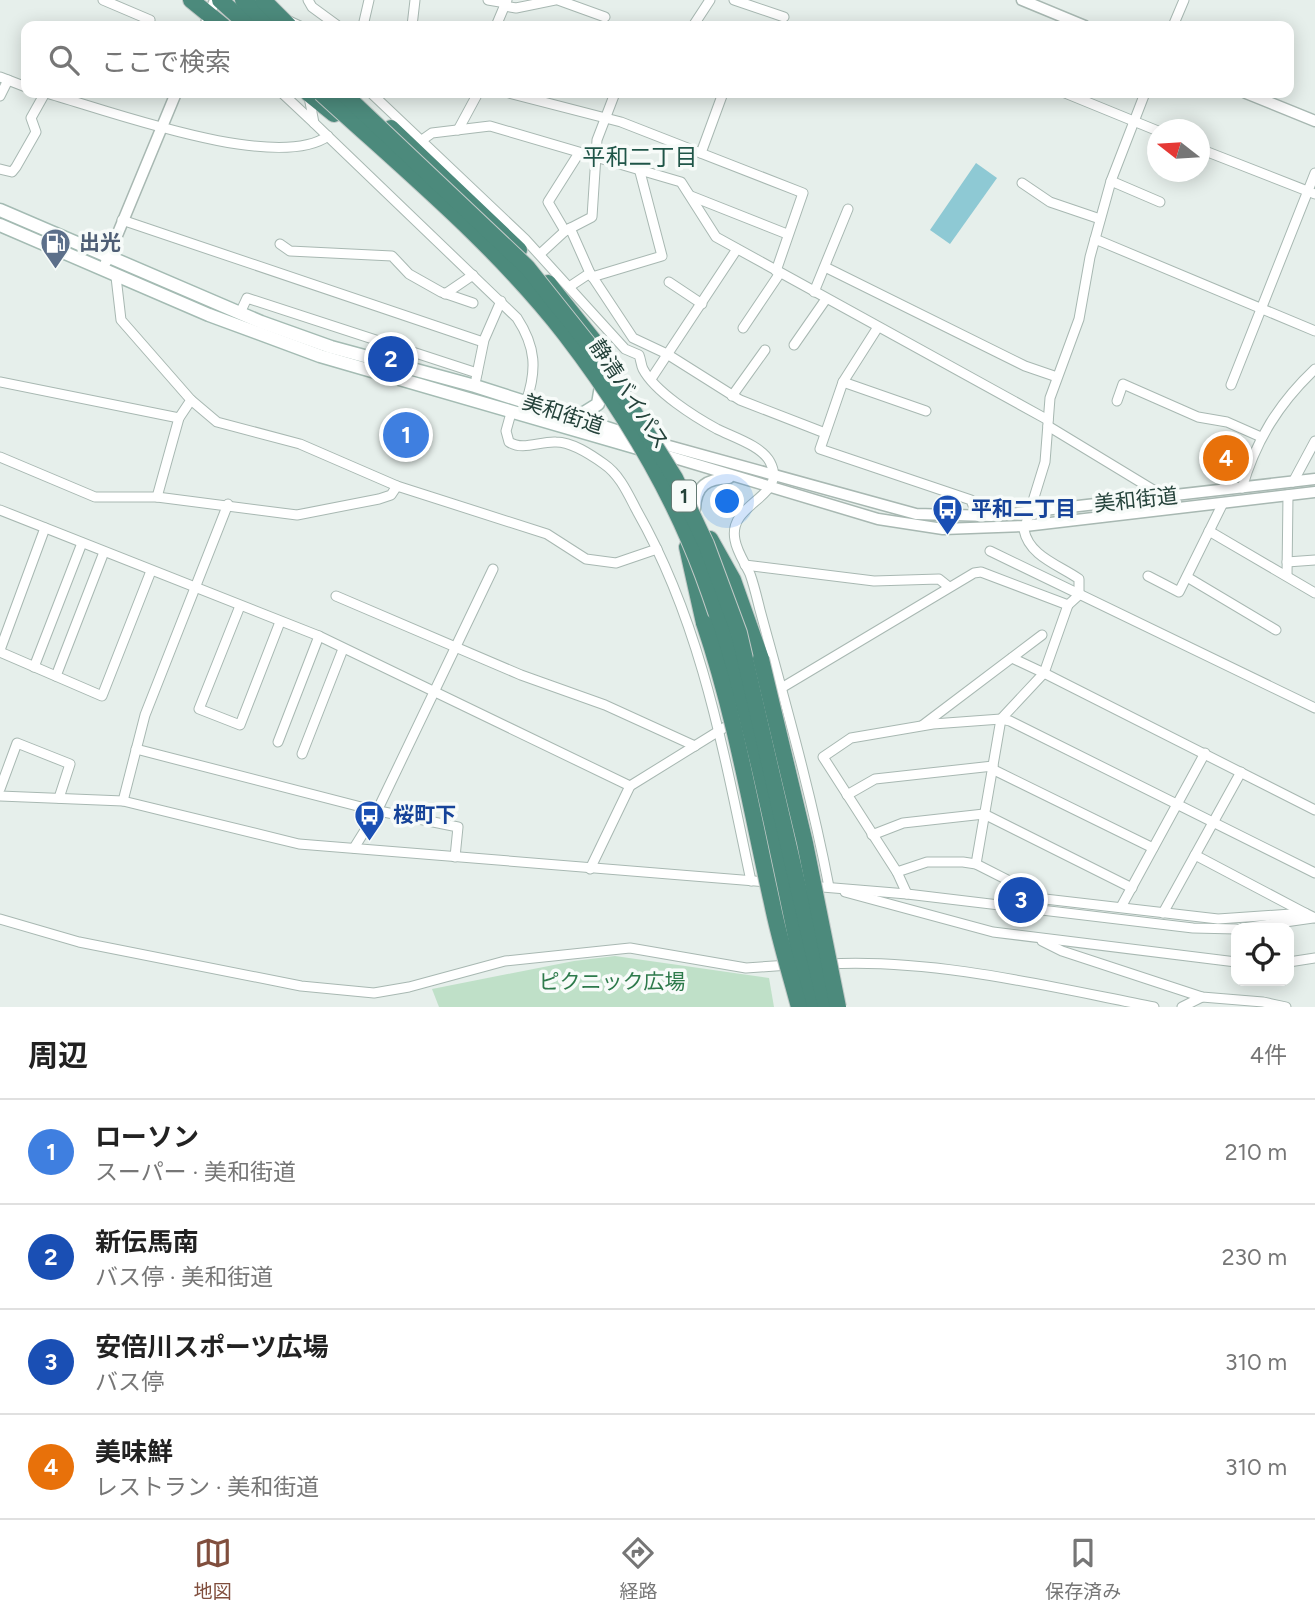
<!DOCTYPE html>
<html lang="ja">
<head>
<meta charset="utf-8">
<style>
	:root { --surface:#fff; --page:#f2f2f2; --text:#222; --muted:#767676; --line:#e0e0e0; --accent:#804e3d }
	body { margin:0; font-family:Figtree,"Noto Sans JP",sans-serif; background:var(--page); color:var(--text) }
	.controls { position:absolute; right:21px; bottom:21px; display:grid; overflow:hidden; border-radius:14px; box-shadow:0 4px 18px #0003 }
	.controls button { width:63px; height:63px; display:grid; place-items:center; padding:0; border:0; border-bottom:2px solid var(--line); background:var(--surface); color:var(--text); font:35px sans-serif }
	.compass { position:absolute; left:1147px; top:119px; width:63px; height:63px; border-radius:50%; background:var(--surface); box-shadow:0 4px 18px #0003; rotate:287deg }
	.you { position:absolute; left:728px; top:502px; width:24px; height:24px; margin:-18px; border:5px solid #fff; border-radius:50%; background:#1a73e8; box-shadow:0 0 0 10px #1a73e833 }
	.badge { display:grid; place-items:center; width:46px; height:46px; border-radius:50%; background:var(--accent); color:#fff; font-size:23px; font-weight:700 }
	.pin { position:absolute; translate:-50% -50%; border:4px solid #fff; box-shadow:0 2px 7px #0006 }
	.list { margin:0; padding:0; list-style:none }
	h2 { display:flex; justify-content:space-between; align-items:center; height:91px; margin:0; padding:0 28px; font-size:30px }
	h2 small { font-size:23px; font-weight:400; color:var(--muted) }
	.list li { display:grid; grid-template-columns:46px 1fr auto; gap:21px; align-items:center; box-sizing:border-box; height:105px; padding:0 28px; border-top:2px solid var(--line) }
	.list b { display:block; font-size:26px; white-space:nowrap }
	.list p { margin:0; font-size:23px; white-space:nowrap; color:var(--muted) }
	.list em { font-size:23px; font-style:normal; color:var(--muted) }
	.icon { flex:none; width:38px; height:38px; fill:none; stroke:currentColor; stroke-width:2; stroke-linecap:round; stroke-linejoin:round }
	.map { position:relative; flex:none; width:1315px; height:1007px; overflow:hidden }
	.search { position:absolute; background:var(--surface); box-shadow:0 4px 18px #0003; left:21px; right:21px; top:21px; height:77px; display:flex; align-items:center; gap:18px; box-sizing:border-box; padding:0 24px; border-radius:14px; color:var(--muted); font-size:26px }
	.sheet { height:511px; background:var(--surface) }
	nav { display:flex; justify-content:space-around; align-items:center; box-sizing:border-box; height:98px; border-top:2px solid var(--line); background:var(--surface); font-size:19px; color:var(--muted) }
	nav a { display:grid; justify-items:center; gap:4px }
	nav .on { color:var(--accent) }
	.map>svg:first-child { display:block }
	.green { fill:#bfe0c8 }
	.water { fill:#8ec9d4 }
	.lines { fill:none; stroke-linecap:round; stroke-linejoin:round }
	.minor-casing { stroke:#a8b8b2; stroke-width:11 }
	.tertiary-casing { stroke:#a8b8b2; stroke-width:13 }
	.secondary-casing { stroke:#a4bbb3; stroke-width:15 }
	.trunk-casing { stroke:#c2cac8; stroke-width:18 }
	.minor { stroke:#fff; stroke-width:9 }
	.tertiary { stroke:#fff; stroke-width:10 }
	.secondary { stroke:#fff; stroke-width:12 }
	.trunk { stroke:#4c8a7c; stroke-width:16 }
	.trunk-bridge-casing { stroke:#c2cac8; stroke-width:18; stroke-linecap:butt }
	.trunk-bridge { stroke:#4c8a7c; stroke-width:16 }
	.labels { text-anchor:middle; stroke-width:7; stroke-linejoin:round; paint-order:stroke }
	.shield { fill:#f7fbf9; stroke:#637a73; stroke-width:2 }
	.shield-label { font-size:19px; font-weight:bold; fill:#24423a }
	.service-label { font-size:21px; font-weight:bold; fill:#4e5e75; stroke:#f7fbf9; text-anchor:start }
	.street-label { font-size:21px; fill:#24423a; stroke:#f7fbf9 }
	.transit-label { font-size:21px; font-weight:bold; fill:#164399; stroke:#f7fbf9; text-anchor:start }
	.park-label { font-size:21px; fill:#2d7a4b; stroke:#f7fbf9 }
	.neighbourhood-label { font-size:23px; fill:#1f5548; stroke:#f7fbf9 }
</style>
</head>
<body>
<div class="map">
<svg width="1315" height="1007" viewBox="0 0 1315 1007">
	<rect width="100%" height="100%" fill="#e6efeb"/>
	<polygon class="green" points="615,956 769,978 774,1007 439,1007 432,989 574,961"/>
	<polygon class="water" points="976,163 997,178 950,244 930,230"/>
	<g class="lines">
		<defs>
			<g id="minor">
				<polyline points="103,0 150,20 148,26"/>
				<polyline points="308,0 312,7 338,26"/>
				<polyline points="488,0 506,3"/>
				<polyline points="558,0 605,17"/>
				<polyline points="734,0 784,17"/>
				<polyline points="504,6 516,8 555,0"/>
				<polyline points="285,19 300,26"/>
				<polyline points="363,26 369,0"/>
				<polyline points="412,26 415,0"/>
				<polyline points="496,26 507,0"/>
				<polyline points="693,26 710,0"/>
				<polyline points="1173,26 1184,0"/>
				<polyline points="0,77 26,87"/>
				<path d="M46,93C107,110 276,173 328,136"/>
				<polyline points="282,93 314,123"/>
				<path d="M371,93L525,239L625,349L639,355C641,360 641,365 643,369C655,392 695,417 717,429C733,437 762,446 770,462C789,498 727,502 735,540C737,552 745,563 750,574C754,585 757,598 760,610C785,702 811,793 829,887"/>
				<polyline points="509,93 621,122 803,193 776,271"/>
				<polyline points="1065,93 1158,131"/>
				<polyline points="0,96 8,80"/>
				<path d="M309,97L314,123L517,318C536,347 537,370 526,402"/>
				<polyline points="458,130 478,93"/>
				<polyline points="422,140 432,133 490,126 681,182 716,237 1048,420"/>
				<polyline points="1200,149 1315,194"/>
				<polyline points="701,153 723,93"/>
				<polyline points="0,169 12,172 16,167 36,132 31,118 45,93"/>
				<polyline points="1111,181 1160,202"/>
				<polyline points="1022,183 1050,202 1100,219"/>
				<polyline points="691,196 787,234"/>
				<polyline points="122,220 483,342"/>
				<polyline points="570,228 590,273 633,338 667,354 740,400 825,433"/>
				<polyline points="565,231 548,202 579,153"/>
				<polyline points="1095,239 1315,331"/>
				<polyline points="280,244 290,251 392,256 409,274 441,292 473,303"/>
				<polyline points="540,254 565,231 592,217 597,140 615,93"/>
				<polyline points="825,267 1025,366 1057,377"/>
				<polyline points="116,277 121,320 191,400 179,418 157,497"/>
				<polyline points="592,277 662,256 640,172"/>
				<polyline points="669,282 702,304"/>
				<polyline points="569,287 590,273"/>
				<polyline points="814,292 848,209"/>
				<polyline points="445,294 473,275"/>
				<polyline points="240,313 247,298 477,373"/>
				<polyline points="878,327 843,382 820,449 971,500 977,516"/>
				<polyline points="743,328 780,273"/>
				<polyline points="794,345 826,299"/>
				<polyline points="476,379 484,340 501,301"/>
				<polyline points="651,379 737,249"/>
				<polyline points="0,382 179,418"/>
				<polyline points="843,382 926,411"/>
				<polyline points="1231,385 1315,173"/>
				<polyline points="732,396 765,350"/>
				<polyline points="191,400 217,422 300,444 397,486"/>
				<polyline points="1117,401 1123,384 1198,417 1227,422 1261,437"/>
				<path d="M511,413L506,431L509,442C523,451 540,441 556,442C572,442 590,454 604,464C620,475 628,494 637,511C702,625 724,754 751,881"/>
				<polyline points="1048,426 1165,497"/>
				<polyline points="0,457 95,497 157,497 297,515 379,499 391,495 397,486 547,534 586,559 616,563 657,549"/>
				<polyline points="1293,482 1315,441"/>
				<path d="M1242,488C1256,440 1279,403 1315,369"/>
				<polyline points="0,510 319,636 630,786"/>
				<polyline points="1209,531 1315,593"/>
				<polyline points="990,551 1315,708"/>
				<polyline points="1287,562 1315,560"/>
				<polyline points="745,565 874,581 939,579 949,587"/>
				<polyline points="1148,576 1179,592 1223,503"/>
				<polyline points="1287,576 1288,495"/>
				<polyline points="1187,577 1276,630"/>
				<polyline points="336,596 521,675 605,705 695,746"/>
				<polyline points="240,606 199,709 240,725 280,622"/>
				<polyline points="0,650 45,528"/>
				<polyline points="0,652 102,696 151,571"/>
				<polyline points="1012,658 1044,673 1068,605"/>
				<polyline points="34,667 82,543"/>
				<polyline points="56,676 104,552"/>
				<path d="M768,696L974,573L981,572L1068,605L1079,595V579C1059,565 1029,556 1024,530L1045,462L1050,398L1079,319L1090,257L1111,181L1145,93"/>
				<polyline points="923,725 1042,635"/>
				<polyline points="278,742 319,636"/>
				<polyline points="136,749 369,809 458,827 455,857"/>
				<polyline points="302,754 343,649"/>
				<polyline points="992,769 1153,848"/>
				<polyline points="0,789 17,743 70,764 59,798"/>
				<polyline points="847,795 875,779 993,766"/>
				<polyline points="0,796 123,801 299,844 768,882"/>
				<polyline points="123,801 145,715 228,504"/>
				<polyline points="872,835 903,823 984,814 1132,888"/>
				<polyline points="354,848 377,811 493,569"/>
				<polyline points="1195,855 1305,913"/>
				<polyline points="976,864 1001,719 1044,673 1315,810"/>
				<polyline points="590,869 630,786 735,721"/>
				<polyline points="897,872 927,862 963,862 976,864 1045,899 1218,919 1305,913 1315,918"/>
				<polyline points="810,886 907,894 1193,928 1236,929"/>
				<polyline points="845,892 993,932 1236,962"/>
				<polyline points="907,894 897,872 823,757 851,738 933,724 1001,719 1010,721 1315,873"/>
				<polyline points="1121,907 1205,753"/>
				<polyline points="1163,913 1241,772"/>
				<polyline points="0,919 79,942 301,986 374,993 409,987 505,961 630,948 746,968 789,965"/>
				<polyline points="1243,928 1313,918"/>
				<polyline points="1042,941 1062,951 1202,997 1263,1002 1286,1007"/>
				<polyline points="1289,962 1315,958"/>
				<path d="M827,964C933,958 1051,987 1154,1007"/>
				<polyline points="1182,1007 1202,997"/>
			</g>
			<g id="tertiary">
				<polyline points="1022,0 1085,26"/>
				<polyline points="205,26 215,0"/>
				<polyline points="1246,93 1315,121"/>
				<polyline points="106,262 176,93"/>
				<polyline points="651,441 916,514 991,516 1315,479"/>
				<polyline points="658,453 878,519 943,529 1025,526 1315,492"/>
				<path d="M695,509C696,485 707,479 729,478"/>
			</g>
			<g id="secondary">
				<polyline points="0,210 261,322 331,347 475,386 638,438"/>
				<polyline points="0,225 209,315 320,356 648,451"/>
				<polyline points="574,419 598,404 602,380"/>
			</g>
			<g id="trunk">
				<polyline points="191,0 223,26"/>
				<polyline points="220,0 249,26"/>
				<polyline points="243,0 271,26"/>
				<polyline points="263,0 289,26"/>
				<polyline points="308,93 334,114"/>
				<polyline points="391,128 519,250"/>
				<polyline points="548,283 606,356"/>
				<polyline points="710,539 733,580 761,659"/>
				<polyline points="687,547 704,623"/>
			</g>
		</defs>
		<use href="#minor" class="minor-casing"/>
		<use href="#tertiary" class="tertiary-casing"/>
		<use href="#secondary" class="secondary-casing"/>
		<use href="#trunk" class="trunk-casing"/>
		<use href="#minor" class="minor"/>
		<use href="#tertiary" class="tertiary"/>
		<use href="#secondary" class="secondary"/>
		<use href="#trunk" class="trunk"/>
		<defs>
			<g id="trunk-bridge">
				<path d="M321,93C405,170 495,244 565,334C621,407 671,489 703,575C755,715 779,862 811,1007"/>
				<polyline points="343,93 527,267 602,361 675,478 706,544 739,633 826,1007"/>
				<path d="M704,623C735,715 751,809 772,903C779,938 790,973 799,1007"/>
				<polyline points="761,659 805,843 838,1007"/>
			</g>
		</defs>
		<use href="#trunk-bridge" class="trunk-bridge-casing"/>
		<use href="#trunk-bridge" class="trunk-bridge"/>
	</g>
	<defs>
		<symbol id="fuel-pin" viewBox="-11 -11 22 30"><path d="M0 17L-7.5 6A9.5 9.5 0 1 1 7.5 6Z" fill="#5c6f8a" stroke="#f7fbf9"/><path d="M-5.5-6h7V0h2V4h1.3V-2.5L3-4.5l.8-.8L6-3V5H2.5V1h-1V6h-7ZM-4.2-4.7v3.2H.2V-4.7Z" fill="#fff"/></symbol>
		<symbol id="bus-pin" viewBox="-11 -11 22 30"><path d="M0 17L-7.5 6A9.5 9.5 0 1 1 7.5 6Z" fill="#1a4fb4" stroke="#f7fbf9"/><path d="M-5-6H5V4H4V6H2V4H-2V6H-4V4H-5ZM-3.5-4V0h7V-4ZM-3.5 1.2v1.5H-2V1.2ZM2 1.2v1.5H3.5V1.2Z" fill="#fff"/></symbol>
	</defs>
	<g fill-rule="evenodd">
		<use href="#fuel-pin" x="38" y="226" width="35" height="47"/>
		<use href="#bus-pin" x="930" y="492" width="35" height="47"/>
		<use href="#bus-pin" x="352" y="798" width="35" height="47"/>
	</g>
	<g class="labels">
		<rect class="shield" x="672" y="480.5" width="24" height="31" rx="5"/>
		<g class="shield-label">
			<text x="684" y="503">1</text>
		</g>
		<g class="service-label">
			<text x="79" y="250">出光</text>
		</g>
		<g class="street-label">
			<text transform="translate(629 394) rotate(57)" y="7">静清バイパス</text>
			<text transform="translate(563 414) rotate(18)" y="7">美和街道</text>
			<text transform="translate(1136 500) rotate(-6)" y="7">美和街道</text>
		</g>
		<g class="transit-label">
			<text x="971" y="516">平和二丁目</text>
			<text x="393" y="822">桜町下</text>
		</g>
		<g class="park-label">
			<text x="612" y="989">ピクニック広場</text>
		</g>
		<g class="neighbourhood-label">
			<text x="640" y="165">平和二丁目</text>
		</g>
	</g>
</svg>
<div class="controls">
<button><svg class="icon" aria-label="locate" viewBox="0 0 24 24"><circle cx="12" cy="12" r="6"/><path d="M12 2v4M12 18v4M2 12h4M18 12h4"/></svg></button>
</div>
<svg class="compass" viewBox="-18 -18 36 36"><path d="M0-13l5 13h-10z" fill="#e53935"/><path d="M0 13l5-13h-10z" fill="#767676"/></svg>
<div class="you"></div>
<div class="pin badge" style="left:406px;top:435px;background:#3f7fe0">1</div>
<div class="pin badge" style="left:391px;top:359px;background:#1a4fb4">2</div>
<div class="pin badge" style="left:1021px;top:900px;background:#1a4fb4">3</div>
<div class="pin badge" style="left:1226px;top:458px;background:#e8710a">4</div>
<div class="search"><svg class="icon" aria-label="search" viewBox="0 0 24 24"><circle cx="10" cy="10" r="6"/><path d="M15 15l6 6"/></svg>ここで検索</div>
</div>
<section class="sheet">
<h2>周辺<small>4件</small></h2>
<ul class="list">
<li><span class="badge" style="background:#3f7fe0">1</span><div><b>ローソン</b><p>スーパー · 美和街道</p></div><em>210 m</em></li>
<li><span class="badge" style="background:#1a4fb4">2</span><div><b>新伝馬南</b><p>バス停 · 美和街道</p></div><em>230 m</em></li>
<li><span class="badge" style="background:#1a4fb4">3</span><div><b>安倍川スポーツ広場</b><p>バス停</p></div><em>310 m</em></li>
<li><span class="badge" style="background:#e8710a">4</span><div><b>美味鮮</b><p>レストラン · 美和街道</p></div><em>310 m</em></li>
</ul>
</section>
<nav>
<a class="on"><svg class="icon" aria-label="map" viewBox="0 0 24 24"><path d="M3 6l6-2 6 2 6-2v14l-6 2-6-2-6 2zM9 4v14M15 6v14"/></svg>地図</a>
<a><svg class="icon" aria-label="directions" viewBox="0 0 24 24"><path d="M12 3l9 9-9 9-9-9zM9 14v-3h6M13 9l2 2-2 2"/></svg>経路</a>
<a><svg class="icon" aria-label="saved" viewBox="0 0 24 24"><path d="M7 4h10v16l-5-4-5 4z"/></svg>保存済み</a>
</nav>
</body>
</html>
